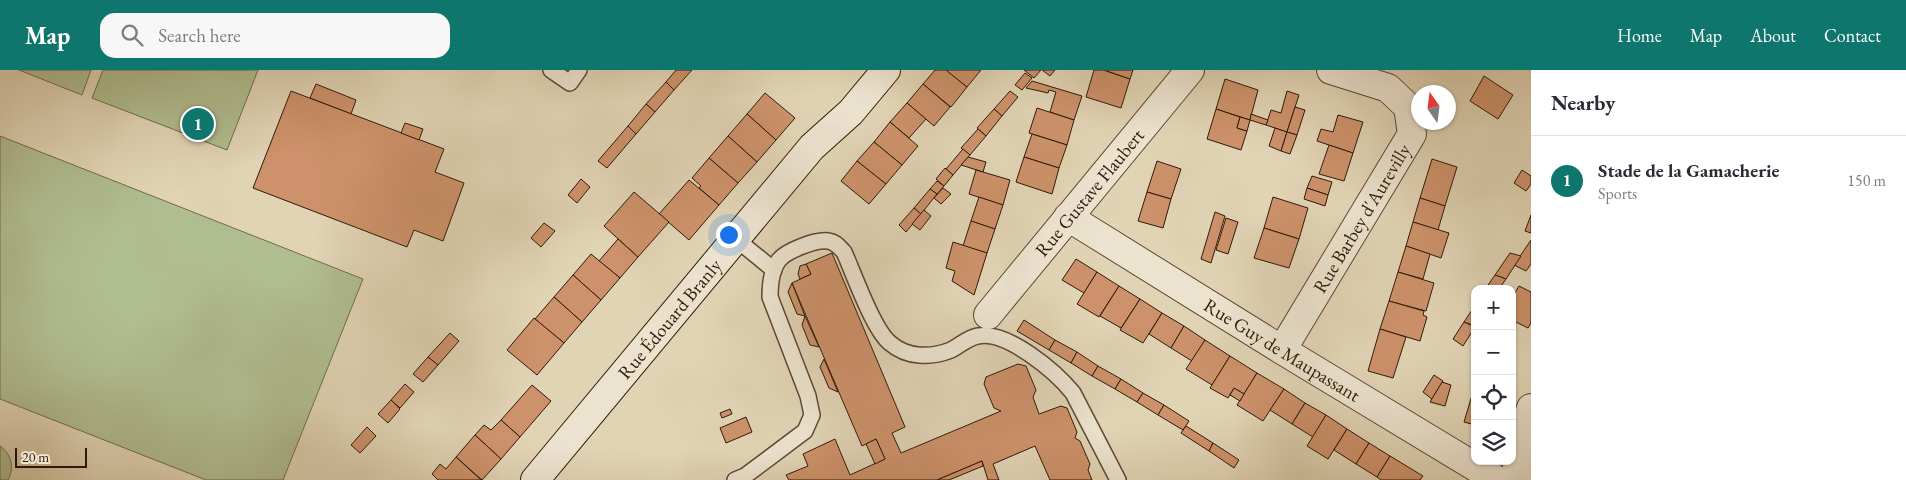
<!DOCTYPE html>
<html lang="en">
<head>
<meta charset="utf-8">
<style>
	:root { --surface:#fff; --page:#f7f7f7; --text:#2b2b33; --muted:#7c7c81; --line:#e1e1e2; --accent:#0f766e }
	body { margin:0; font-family:"EB Garamond",serif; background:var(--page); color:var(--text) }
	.controls { position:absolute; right:15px; bottom:15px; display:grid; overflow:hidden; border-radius:10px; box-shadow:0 1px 4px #0004 }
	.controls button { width:45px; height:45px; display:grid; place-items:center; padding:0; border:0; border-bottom:1px solid var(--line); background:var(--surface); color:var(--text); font:25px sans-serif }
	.compass { position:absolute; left:1411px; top:15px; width:45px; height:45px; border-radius:50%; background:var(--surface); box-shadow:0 1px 4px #0004; rotate:346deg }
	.scale { position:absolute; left:15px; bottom:12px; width:72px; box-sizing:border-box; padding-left:5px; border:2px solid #2f1a07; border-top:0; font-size:14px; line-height:18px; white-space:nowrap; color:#2f1a07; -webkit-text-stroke:4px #ece3cf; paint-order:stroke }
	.you { position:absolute; left:728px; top:164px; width:18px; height:18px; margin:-12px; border:4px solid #fff; border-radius:50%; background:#1a73e8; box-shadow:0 0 0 8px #1a73e833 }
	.badge { display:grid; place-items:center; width:32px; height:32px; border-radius:50%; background:var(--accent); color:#fff; font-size:16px; font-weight:700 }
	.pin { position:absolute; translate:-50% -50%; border:2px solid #fff; box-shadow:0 1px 5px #0006 }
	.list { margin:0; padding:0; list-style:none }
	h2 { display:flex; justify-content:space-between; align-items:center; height:65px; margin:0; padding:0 20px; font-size:21px }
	h2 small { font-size:16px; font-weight:400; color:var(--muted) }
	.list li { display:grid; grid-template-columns:32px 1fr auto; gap:15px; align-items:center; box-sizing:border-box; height:90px; padding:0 20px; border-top:1px solid var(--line) }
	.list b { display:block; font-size:19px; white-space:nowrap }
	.list p { margin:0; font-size:16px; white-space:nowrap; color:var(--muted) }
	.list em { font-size:16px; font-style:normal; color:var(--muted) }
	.icon { flex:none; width:28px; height:28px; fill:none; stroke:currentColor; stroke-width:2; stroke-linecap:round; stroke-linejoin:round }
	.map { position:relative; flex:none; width:1531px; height:410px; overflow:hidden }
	header { display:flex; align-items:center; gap:30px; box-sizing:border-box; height:70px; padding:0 25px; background:var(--accent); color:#fff }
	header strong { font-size:24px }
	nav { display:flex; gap:28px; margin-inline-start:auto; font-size:18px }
	.search { width:350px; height:45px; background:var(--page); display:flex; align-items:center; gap:12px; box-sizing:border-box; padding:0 18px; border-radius:15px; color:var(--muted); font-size:19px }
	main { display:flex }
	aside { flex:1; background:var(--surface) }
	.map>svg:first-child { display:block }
	.green { fill:#b0bd90; stroke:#706c4c }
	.building { fill:#cd926b; stroke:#2f1a07 }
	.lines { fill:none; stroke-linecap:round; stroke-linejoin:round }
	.lane-casing { stroke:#5c4832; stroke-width:18 }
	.street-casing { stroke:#5c4832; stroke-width:30 }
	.secondary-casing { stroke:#2f1a07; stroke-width:30 }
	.lane { stroke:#ece3cf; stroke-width:15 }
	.street { stroke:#ece3cf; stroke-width:28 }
	.secondary { stroke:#ece3cf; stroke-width:28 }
	.labels { text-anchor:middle; stroke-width:4.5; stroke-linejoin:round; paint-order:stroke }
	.street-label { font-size:19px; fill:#2f1a07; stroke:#ece3cf }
</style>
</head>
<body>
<header>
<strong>Map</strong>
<div class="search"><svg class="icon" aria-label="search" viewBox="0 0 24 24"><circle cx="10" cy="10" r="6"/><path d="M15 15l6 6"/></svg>Search here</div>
<nav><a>Home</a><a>Map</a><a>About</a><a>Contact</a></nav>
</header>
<main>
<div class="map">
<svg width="1531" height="410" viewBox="0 0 1531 410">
	<rect width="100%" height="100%" fill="#e1d4b5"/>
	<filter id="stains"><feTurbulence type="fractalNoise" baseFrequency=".004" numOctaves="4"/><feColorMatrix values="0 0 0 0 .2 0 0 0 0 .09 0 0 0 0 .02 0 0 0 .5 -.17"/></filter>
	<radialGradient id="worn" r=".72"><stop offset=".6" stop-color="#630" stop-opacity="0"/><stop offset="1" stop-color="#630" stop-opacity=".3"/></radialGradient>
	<g class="green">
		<polygon points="19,0 91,0 82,25"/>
		<polygon points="103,0 258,0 227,80 92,28"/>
		<polygon points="0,66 363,209 283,410 206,410 0,329"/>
		<path d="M0,376C11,384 15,397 8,410H0Z"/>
	</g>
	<g class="building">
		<polygon points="676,0 692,0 674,20 666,12"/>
		<polygon points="935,0 946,0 967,17 951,37 923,14"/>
		<polygon points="946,0 981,0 967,17"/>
		<polygon points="1024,0 1041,0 1034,8"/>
		<polygon points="1042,0 1055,0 1050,6"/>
		<polygon points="1094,0 1103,0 1130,9 1121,38 1086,27"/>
		<polygon points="1107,0 1133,0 1130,9 1107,1"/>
		<polygon points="1025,3 1032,8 1022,20 1015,15"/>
		<polygon points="1484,6 1513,25 1498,49 1470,31"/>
		<polygon points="1225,9 1258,20 1250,50 1216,39"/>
		<polygon points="1032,11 1082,26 1074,50 1050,42 1056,22 1049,20 1048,23 1026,18"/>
		<polygon points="666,12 674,20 655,42 646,34"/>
		<polygon points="316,14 356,30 351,44 310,28"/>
		<polygon points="923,14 950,37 934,56 907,33"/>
		<polygon points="291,21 444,79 435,102 464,113 443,171 414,160 407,177 253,118"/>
		<polygon points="1010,21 1018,27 1002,46 994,39"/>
		<polygon points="1287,21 1299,25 1287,62 1266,55 1271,40 1281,43"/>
		<polygon points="765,23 795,48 776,70 747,44"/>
		<polygon points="907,33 926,49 909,68 890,52"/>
		<polygon points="646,34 655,42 636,64 628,56"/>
		<polygon points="1295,37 1305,40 1297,65 1287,62"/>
		<polygon points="1037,38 1074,50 1067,75 1029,63"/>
		<polygon points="994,39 1002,46 986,66 977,58"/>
		<polygon points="1216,39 1240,47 1237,58 1247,61 1241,80 1207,69"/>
		<polygon points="747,44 776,70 757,92 728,66"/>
		<polygon points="1251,44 1268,50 1266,55 1250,50"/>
		<polygon points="1338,45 1363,52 1353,83 1317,71 1321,59 1333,62"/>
		<polygon points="1240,47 1250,50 1247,61 1237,58"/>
		<polygon points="890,52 918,76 902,95 874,72"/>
		<polygon points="405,53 423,59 419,70 401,63"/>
		<polygon points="628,56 636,64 607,98 598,91"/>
		<polygon points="1275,58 1287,62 1281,81 1269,76"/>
		<polygon points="978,59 986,66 970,85 961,78"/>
		<polygon points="1287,62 1297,65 1290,84 1281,81"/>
		<polygon points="1032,64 1067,75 1059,98 1024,87"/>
		<polygon points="728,66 757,92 738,113 709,88"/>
		<polygon points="874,72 902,95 886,114 857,91"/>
		<polygon points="1329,75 1353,83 1344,111 1319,104"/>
		<polygon points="963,79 970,85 953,105 946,99"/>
		<polygon points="968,87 986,92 983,102 961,95"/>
		<polygon points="1024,87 1059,98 1052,124 1016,112"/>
		<polygon points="709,88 738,113 719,135 699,118 701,116 692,108"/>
		<polygon points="1432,89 1457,97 1445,136 1420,128"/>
		<polygon points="857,91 886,114 869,134 841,111"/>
		<polygon points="1157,91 1181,99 1171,129 1147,122"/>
		<polygon points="945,98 953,105 944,116 936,109"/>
		<polygon points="976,100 1010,110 1003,135 969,124"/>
		<polygon points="1522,100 1531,106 1531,114 1526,121 1514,113"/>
		<polygon points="1312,106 1332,112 1328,125 1307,118"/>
		<polygon points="581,109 590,117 577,133 568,125"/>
		<polygon points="689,110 719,135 689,170 659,144"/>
		<polygon points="937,111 944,116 937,124 930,119"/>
		<polygon points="943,118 951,124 941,134 934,128"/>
		<polygon points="1307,118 1328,125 1325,136 1304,129"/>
		<polygon points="930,119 937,124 921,144 914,138"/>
		<polygon points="634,122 669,152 638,187 604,156"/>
		<polygon points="1147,122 1171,129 1163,158 1138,151"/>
		<polygon points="979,127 1003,135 995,159 971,151"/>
		<polygon points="1273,127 1308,138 1299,169 1264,158"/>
		<polygon points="1420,128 1445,136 1438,160 1413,152"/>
		<polygon points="914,138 921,144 906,162 899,155"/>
		<polygon points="924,140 931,146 920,160 912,154"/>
		<polygon points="1215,142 1225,146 1211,193 1201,189"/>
		<polygon points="1531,145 1531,163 1525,161"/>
		<polygon points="1226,148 1238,152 1228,184 1216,180"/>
		<polygon points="971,151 995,159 987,183 963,176"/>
		<polygon points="1413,152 1449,163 1441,188 1406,176"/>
		<polygon points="544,153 555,161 541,177 531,168"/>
		<polygon points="1264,158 1299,169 1289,198 1254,188"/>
		<polygon points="618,169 638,187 620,208 599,191"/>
		<polygon points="1531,170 1531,194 1526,201 1514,195"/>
		<polygon points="953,172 987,183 974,225 952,211 955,201 946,198"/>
		<polygon points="1406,176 1430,184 1423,209 1398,202"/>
		<polygon points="832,183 905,357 892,363 901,383 1001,341 994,338 984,314 986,307 1018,294 1026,296 1036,320 1033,327 1039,344 1061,336 1067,338 1077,362 1075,368 1080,371 1090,394 1088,400 1092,410 1050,410 1035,376 993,394 999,410 988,410 982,391 937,410 789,410 786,405 808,396 803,384 835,369 850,405 885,389 876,369 862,376 792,213 811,204 806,194"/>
		<polygon points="1510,183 1521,186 1506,209 1495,205"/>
		<polygon points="591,184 620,208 601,230 573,205"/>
		<polygon points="1076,189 1097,202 1084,223 1062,210"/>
		<polygon points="806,194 811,204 800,209 798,204 800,196"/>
		<polygon points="1097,202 1119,216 1099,247 1077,234"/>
		<polygon points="1398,202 1434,213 1426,241 1389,231"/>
		<polygon points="573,205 601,230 582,252 554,227"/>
		<polygon points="1495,205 1506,209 1499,219 1486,218"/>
		<polygon points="792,213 805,246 797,244 788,222"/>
		<polygon points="1119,216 1140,229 1121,258 1100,246"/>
		<polygon points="1519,216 1531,222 1531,253 1528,258 1512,250 1512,228"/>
		<polygon points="554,227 582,252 564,273 535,249"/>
		<polygon points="1140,229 1162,243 1143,273 1120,260"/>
		<polygon points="1389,231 1424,241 1423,245 1427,247 1420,271 1380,259"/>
		<polygon points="1474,237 1475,237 1475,256 1464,252"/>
		<polygon points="1162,243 1184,256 1171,278 1149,264"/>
		<polygon points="805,246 819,277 810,275 802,255"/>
		<polygon points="534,248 564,273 537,305 507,280"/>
		<polygon points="1024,250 1055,270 1049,280 1017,261"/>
		<polygon points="1464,252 1475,257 1463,276 1453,269"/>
		<polygon points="1184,256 1205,270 1192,291 1171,278"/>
		<polygon points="1380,259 1406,267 1393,308 1368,301"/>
		<polygon points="450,263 459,271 438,295 428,287"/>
		<polygon points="1055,270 1077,282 1071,293 1049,280"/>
		<polygon points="1205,270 1230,286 1212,315 1186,299"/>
		<polygon points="1077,282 1098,296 1092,306 1071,293"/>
		<polygon points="1230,286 1257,303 1244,324 1234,318 1228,328 1210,318"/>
		<polygon points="428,287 438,295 423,312 413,304"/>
		<polygon points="824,289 838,322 829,318 820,297"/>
		<polygon points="1098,296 1121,309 1115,319 1092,306"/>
		<polygon points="1257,303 1284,319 1263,351 1237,335"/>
		<polygon points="1434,305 1443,311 1432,329 1423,322"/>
		<polygon points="1121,309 1143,323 1137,332 1115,319"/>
		<polygon points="1442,312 1451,315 1445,336 1430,332"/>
		<polygon points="405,314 414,322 400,338 391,330"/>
		<polygon points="532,315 551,331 520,367 501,350"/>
		<polygon points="1234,318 1244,324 1240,331 1230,325"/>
		<polygon points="1284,319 1305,333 1292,354 1270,340"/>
		<polygon points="1473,322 1475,323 1475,355 1464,352"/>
		<polygon points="1143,323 1164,335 1158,345 1137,332"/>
		<polygon points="391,330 400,339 388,353 378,344"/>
		<polygon points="1305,333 1326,345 1313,367 1292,354"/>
		<polygon points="1164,335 1189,351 1183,360 1158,345"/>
		<polygon points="730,339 732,344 722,348 720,343"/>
		<polygon points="1326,345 1347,359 1328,389 1307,376"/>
		<polygon points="746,347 752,362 726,373 720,358"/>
		<polygon points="501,350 520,367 501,389 475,365 484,355 491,360"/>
		<polygon points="1186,356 1213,373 1209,381 1181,363"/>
		<polygon points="367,357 376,366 360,383 351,375"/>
		<polygon points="1347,359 1369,373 1356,394 1334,380"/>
		<polygon points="475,365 501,389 482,410 456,387"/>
		<polygon points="876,369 885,389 875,394 866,374"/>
		<polygon points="1213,373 1239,390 1234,398 1209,381"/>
		<polygon points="1369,373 1390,386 1377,407 1356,394"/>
		<polygon points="1390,386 1423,406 1420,410 1381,410 1377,407"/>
		<polygon points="456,387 481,410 438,410 432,404 440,394 446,399"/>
		<polygon points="982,391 983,396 949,410 937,410"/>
	</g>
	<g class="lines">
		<defs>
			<g id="lane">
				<polyline points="551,0 570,13 579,0"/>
				<polyline points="736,169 774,200"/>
				<path d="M735,410L745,406L805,361L812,345L808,326L770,227C770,215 771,200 779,190C786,181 816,169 828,171C836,172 839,177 844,182C854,204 873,259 890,273C907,288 931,288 951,280C959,276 969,267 978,266C1007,260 1056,302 1073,323L1118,410"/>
			</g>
			<g id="street">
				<path id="s1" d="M1068,147L1282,280L1497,410"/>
				<path id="s2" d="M988,245L1190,0"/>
				<path id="s3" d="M1282,280L1412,64L1408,37L1388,18L1331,0"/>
				<polyline points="1517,410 1517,383 1531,338"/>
			</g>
			<g id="secondary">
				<path id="s4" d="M535,410L812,77L851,42L886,0"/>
			</g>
		</defs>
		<use href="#lane" class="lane-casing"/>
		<use href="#street" class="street-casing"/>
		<use href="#secondary" class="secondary-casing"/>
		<use href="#lane" class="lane"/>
		<use href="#street" class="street"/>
		<use href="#secondary" class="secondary"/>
	</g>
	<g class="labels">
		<g class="street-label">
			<text dy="7" stroke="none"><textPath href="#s2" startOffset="159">Rue Gustave Flaubert</textPath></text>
			<text dy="7" stroke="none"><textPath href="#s3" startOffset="154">Rue Barbey d'Aurevilly</textPath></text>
			<text dy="7" stroke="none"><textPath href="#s4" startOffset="210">Rue Édouard Branly</textPath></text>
			<text dy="7" stroke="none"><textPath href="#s1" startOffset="252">Rue Guy de Maupassant</textPath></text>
		</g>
	</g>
	<rect width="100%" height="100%" filter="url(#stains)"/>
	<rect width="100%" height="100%" fill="url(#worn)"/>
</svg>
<div class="controls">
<button>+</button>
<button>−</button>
<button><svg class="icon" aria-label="locate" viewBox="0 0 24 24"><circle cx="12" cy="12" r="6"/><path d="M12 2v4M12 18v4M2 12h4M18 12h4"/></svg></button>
<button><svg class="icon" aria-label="layers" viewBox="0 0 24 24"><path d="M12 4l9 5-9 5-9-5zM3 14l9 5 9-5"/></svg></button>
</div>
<svg class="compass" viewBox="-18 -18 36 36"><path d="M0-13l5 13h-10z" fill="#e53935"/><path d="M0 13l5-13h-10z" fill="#7c7c81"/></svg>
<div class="scale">20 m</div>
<div class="you"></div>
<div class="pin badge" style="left:198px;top:54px">1</div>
</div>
<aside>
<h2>Nearby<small></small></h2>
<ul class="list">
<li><span class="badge">1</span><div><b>Stade de la Gamacherie</b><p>Sports</p></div><em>150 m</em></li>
</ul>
</aside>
</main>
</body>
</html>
